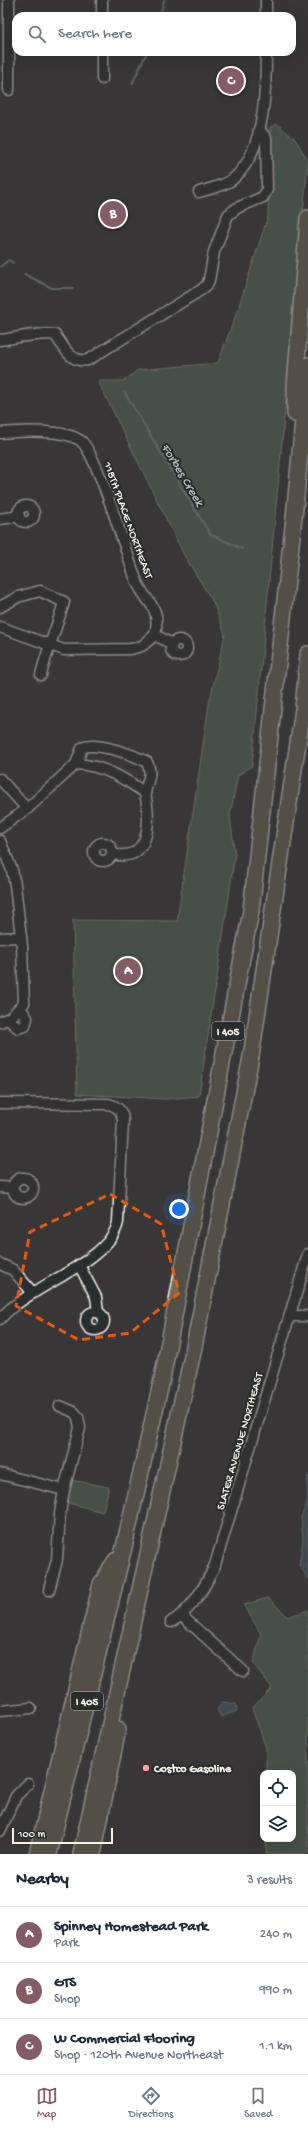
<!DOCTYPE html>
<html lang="en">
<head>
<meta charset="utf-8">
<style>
	:root { --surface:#fff; --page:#f6f6f7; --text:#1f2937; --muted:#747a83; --line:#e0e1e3; --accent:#845c67 }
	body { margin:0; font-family:"Gochi Hand",sans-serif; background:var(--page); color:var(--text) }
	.controls { position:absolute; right:12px; bottom:12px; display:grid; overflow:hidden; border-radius:8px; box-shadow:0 4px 16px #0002 }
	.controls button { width:36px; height:36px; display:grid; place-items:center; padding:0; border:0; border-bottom:1px solid var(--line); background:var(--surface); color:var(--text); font:20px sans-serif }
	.scale { position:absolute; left:12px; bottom:10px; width:101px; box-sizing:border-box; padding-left:4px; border:2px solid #f4f1e8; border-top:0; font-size:11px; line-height:14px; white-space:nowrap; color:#f4f1e8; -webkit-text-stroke:3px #2a2d2e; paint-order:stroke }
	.you { position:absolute; left:179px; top:1209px; width:14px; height:14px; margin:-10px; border:3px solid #fff; border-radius:50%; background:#1a73e8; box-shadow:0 0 0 6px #1a73e833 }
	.badge { display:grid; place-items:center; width:26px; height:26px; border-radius:50%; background:var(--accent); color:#fff; font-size:13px; font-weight:700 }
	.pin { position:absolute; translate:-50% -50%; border:2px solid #fff; box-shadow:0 1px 4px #0006 }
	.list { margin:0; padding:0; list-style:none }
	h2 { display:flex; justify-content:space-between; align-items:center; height:52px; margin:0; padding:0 16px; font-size:17px }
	h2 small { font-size:13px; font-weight:400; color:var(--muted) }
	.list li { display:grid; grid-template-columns:26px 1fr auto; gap:12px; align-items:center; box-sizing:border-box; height:56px; padding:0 16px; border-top:1px solid var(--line) }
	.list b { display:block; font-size:15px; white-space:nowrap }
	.list p { margin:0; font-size:13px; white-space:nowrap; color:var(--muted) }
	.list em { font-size:13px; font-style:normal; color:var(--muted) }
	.icon { flex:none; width:22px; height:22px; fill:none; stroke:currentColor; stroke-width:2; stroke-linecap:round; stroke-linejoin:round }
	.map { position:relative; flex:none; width:308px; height:1854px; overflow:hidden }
	.search { position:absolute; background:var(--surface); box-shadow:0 4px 16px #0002; left:12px; right:12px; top:12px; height:44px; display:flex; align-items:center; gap:10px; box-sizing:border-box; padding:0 14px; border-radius:12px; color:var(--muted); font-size:15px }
	.sheet { height:220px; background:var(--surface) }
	nav { display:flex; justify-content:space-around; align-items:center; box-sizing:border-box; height:56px; border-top:1px solid var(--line); background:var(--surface); font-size:11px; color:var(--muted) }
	nav a { display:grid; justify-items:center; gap:2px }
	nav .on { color:var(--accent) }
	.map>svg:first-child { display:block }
	.green { fill:#58705d; stroke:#a6b0a2 }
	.water { fill:#4d6471; stroke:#909ca1 }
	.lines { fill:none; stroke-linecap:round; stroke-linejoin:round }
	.stream { stroke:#909ca1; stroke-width:2 }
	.minor-casing { stroke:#f4f1e8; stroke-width:13 }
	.highway-casing { stroke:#f4f1e8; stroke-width:18 }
	.minor { stroke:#2a2d2e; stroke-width:10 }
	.highway { stroke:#736b5a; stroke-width:15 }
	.marked { fill:none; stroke:#e8590c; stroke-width:3; stroke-dasharray:8 5; stroke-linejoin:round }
	.poi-dot { fill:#ff9aa2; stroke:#2a2d2e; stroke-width:1.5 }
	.labels { text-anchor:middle; stroke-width:4; stroke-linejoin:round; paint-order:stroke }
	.shield { fill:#2a2d2e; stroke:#b7b6b0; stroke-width:1 }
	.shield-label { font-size:11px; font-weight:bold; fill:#f4f1e8 }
	.street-label { font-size:12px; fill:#f4f1e8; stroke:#2a2d2e }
	.poi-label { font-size:12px; font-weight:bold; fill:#f4f1e8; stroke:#2a2d2e; text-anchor:start }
	.water-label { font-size:13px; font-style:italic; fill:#b1b9b8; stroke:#2a2d2e }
</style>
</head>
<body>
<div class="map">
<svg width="308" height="1854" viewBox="0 0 308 1854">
	<rect width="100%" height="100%" fill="#383637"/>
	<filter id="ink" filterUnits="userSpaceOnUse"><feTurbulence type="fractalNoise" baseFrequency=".025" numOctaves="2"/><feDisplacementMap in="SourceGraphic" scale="8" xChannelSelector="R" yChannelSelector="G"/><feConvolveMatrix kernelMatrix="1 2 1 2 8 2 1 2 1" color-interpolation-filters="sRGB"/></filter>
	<g filter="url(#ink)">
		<g class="green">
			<polygon points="277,124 295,139 308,160 252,766 238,775 230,815 235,855 199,1096 166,1099 77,1094 73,920 177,921 209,704 225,634 213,602 185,557 98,381 124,381 138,370 218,363 239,306 268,216 270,127"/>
			<polygon points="70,1480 109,1487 103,1512 64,1502"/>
			<polygon points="268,1598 288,1617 308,1610 308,1854 266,1854 266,1839 293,1839 293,1773 266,1773 266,1748 252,1708 272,1688 253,1663 261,1634 244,1605"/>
		</g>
		<g class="water">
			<polygon points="308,1476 308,1579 299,1565 303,1540 301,1517 307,1503"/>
			<polygon points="222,1702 236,1704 237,1711 221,1717 217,1709"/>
		</g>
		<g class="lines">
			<g class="stream">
				<polyline points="160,16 164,0"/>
				<polyline points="132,84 147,52"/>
				<polyline points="0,267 9,260 13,263"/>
				<polyline points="24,274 52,288 73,288"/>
				<polyline points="125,393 210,534 242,549"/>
			</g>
			<defs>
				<g id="minor">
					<polyline points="102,0 102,16"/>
					<polyline points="266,16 266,0"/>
					<polyline points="102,52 102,79"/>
					<polyline points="9,90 9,0"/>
					<path d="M199,192C209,189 224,186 233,179C265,152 266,90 266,52"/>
					<path d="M0,340C15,338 42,332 55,335C65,348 70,363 88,360L201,290L207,285L209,280L214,252L228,215L237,208L263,197L267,190L266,138L259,129"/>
					<path d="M0,433C20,431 65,429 81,441C97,454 126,552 135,577C144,604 162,603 155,635"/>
					<circle cx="26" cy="514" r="8"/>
					<polyline points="0,519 19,516"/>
					<path d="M0,607L18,597L40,591L64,602C57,627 47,650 41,675"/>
					<polyline points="0,627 64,650 131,649 142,646 155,635 172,644"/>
					<circle cx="179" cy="648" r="8"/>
					<path d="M76,764C102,765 124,778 145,793"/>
					<polyline points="0,779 27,809"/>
					<path d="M0,828L27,809L76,764L82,748C96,741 134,755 147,762C153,777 147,779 145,793C145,796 147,801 147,805C150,831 146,862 112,854"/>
					<polyline points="0,841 12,870 15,885 22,946 24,1003 11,1017 0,1022"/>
					<circle cx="103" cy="852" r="9"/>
					<polyline points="0,938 21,937"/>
					<polyline points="8,1019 18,1028 25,1026 27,1018 21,1009"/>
					<path d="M0,1103L108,1104C117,1106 122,1110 123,1120L118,1222C110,1263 27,1286 0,1319"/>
					<circle cx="23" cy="1188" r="10"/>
					<polyline points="0,1187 13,1188"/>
					<polyline points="0,1264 13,1270 33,1293"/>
					<polyline points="79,1265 96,1297 98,1312"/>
					<circle cx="95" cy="1321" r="9"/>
					<polyline points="290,1316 308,1316"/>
					<polyline points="0,1474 64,1490"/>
					<polyline points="49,1590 57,1560 60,1513 64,1490 80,1428 78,1417 74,1412 60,1406"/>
					<polyline points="182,1616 243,1671"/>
					<path d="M171,1622C192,1610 205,1587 215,1565L308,1254"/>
					<polyline points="0,1711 31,1708"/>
					<polyline points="0,1831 16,1796 28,1784"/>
				</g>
				<g id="highway">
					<polyline points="295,414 295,387 308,218"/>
					<polyline points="37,1854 101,1584 116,1560"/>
					<polyline points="49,1854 124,1547 162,1379 251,911 295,508 308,365"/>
					<polyline points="81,1854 193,1352 251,1057 303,709 308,654"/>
					<polyline points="93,1854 118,1729"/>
				</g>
			</defs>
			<use href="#minor" class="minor-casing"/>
			<use href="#highway" class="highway-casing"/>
			<use href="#minor" class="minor"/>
			<use href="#highway" class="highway"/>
		</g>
	</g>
	<path d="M0 0H308V1854H0ZM110,1194L161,1224L179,1293L130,1333L79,1340L16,1306L30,1232Z" fill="#383637" fill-opacity=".55" fill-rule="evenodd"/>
	<path class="marked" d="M110,1194L161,1224L179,1293L130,1333L79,1340L16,1306L30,1232Z"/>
	<circle class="poi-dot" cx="146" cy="1768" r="4"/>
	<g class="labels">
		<g class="shield">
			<rect x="212" y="1022" width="32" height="18" rx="3"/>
			<rect x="71" y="1692" width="32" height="18" rx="3"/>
		</g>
		<g class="shield-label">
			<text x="228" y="1035">I 405</text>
			<text x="87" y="1705">I 405</text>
		</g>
		<g class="street-label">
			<text transform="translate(129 520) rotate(70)" y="4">118TH PLACE NORTHEAST</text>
			<text transform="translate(239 1441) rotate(-74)" y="4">SLATER AVENUE NORTHEAST</text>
		</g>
		<g class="poi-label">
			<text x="154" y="1772">Costco Gasoline</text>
		</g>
		<g class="water-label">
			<text transform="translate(184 474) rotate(59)" y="5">Forbes Creek</text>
		</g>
	</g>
</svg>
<div class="controls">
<button><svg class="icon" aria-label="locate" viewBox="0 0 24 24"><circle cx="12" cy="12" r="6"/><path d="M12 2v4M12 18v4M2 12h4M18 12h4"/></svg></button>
<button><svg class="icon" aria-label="layers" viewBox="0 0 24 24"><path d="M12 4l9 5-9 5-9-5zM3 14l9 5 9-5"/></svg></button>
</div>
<div class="scale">100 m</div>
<div class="you"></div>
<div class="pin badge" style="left:128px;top:971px">A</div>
<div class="pin badge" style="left:113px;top:214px">B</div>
<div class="pin badge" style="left:231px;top:81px">C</div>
<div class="search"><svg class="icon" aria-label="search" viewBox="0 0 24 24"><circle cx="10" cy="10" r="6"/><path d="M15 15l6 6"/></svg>Search here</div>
</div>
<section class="sheet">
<h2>Nearby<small>3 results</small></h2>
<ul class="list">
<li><span class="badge">A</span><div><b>Spinney Homestead Park</b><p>Park</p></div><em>240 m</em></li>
<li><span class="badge">B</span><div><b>GTS</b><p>Shop</p></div><em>990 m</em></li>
<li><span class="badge">C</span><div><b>W Commercial Flooring</b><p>Shop · 120th Avenue Northeast</p></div><em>1.1 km</em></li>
</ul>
</section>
<nav>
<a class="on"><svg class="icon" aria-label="map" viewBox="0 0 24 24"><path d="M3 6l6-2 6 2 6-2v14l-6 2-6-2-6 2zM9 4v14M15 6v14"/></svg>Map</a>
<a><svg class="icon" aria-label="directions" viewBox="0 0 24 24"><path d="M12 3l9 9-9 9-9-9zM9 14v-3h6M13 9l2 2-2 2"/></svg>Directions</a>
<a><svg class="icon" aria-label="saved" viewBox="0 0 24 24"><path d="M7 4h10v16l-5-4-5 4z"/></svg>Saved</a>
</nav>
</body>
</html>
